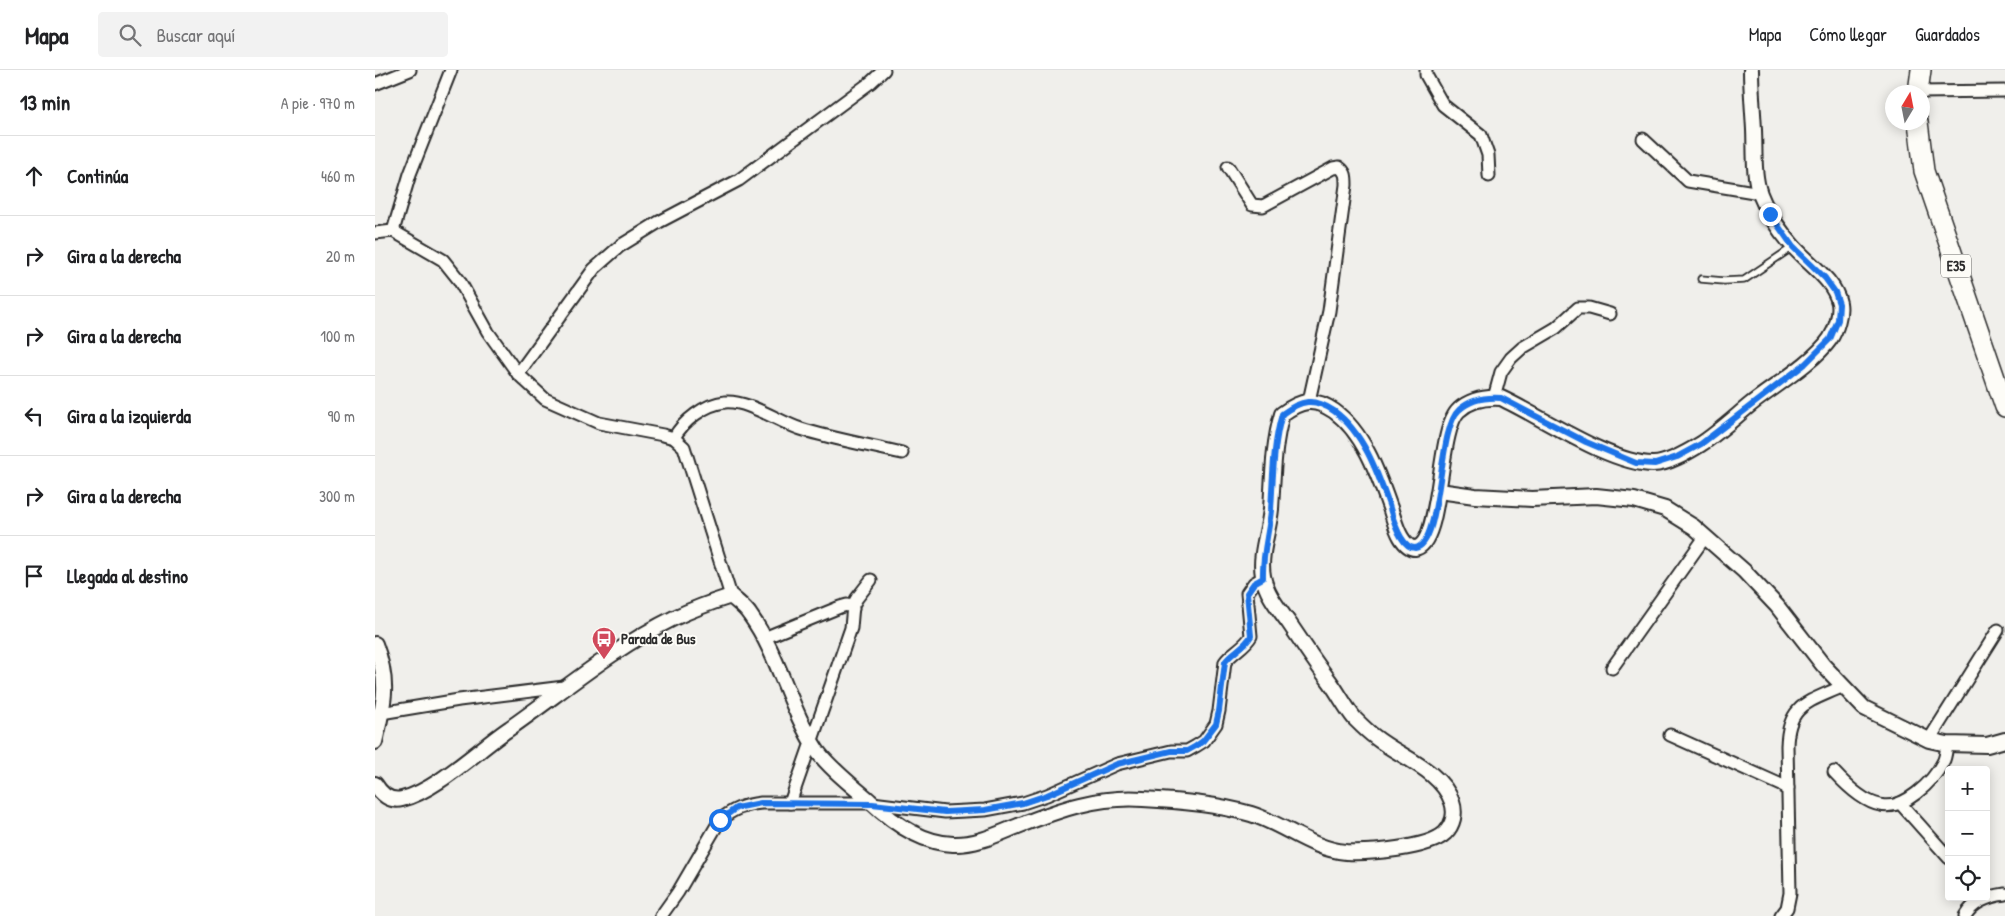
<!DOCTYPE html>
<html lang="es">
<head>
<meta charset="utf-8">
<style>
	:root { --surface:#fff; --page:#f2f2f2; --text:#202124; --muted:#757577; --line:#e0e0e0 }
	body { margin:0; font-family:"Patrick Hand",sans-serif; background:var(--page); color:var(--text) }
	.controls { position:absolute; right:15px; bottom:15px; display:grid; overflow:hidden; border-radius:5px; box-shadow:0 2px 12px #0003 }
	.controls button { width:45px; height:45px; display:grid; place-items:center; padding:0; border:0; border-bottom:1px solid var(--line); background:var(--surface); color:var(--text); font:25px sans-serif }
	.compass { position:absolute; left:1510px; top:15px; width:45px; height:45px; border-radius:50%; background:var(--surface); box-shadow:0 2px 12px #0003; rotate:10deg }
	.stop { position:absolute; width:15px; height:15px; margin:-11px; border:4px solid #1a73e8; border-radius:50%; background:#fff }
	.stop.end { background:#1a73e8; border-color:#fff; box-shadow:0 1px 5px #0008 }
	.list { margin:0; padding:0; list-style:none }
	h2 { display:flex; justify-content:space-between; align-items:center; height:65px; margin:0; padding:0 20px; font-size:21px }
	h2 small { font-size:16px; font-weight:400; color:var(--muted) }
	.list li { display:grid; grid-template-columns:32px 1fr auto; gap:15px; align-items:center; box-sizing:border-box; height:80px; padding:0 20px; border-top:1px solid var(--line) }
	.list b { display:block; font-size:19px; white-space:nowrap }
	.list em { font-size:16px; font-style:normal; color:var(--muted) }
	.icon { flex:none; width:28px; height:28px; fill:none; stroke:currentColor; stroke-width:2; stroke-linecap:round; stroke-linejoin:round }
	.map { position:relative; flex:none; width:1630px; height:846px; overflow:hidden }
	header { display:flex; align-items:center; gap:30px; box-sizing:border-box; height:70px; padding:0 25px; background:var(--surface); border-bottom:1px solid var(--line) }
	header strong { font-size:24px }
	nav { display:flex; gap:28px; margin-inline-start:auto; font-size:18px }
	.search { width:350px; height:45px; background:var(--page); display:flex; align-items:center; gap:12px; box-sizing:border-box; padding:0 18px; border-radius:5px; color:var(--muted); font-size:19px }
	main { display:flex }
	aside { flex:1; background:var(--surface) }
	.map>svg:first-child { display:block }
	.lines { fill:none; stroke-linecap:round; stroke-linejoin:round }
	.service-casing { stroke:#2b2b2b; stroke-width:9 }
	.minor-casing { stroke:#2b2b2b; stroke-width:15 }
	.tertiary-casing { stroke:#2b2b2b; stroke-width:18 }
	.trunk-casing { stroke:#2b2b2b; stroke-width:22 }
	.service { stroke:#fdfcf7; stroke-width:5.5 }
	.minor { stroke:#fdfcf7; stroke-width:11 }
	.tertiary { stroke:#fdfcf7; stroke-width:14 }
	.trunk { stroke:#fdfcf7; stroke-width:19 }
	.route { stroke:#1a73e8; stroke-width:6 }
	.labels { text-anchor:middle; stroke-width:4; stroke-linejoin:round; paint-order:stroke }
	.shield { fill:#fdfcf7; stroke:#6a6a68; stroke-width:1 }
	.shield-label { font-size:14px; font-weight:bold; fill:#2b2b2b }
	.poi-label { font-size:15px; font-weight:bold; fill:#2b2b2b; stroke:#fdfcf7; text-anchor:start }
</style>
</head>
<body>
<header>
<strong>Mapa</strong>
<div class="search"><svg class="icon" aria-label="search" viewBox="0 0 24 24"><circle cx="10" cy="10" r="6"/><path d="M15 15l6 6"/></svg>Buscar aquí</div>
<nav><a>Mapa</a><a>Cómo llegar</a><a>Guardados</a></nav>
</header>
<main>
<aside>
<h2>13 min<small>A pie · 970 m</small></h2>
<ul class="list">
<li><svg class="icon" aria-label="ahead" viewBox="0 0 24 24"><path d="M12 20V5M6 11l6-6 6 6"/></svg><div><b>Continúa</b></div><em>460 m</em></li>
<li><svg class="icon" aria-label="right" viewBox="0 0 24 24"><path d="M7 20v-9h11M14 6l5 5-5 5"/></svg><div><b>Gira a la derecha</b></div><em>20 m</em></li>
<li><svg class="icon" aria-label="right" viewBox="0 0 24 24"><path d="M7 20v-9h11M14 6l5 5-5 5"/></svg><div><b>Gira a la derecha</b></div><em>100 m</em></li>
<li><svg class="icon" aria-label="left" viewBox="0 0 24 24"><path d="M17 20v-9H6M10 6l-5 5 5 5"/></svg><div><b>Gira a la izquierda</b></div><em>90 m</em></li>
<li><svg class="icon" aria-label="right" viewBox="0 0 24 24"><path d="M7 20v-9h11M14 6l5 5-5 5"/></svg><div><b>Gira a la derecha</b></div><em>300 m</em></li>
<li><svg class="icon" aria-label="arrive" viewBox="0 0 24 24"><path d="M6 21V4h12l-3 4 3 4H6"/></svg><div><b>Llegada al destino</b></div></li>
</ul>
</aside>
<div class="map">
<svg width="1630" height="846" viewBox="0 0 1630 846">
	<rect width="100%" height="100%" fill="#f0efeb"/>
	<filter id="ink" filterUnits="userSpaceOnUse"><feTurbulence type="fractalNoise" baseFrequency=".02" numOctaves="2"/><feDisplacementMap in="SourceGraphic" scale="10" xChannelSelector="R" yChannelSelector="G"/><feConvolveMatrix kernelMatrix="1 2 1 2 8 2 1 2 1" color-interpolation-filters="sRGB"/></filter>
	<g filter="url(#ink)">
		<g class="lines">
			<defs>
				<polyline id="service" points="1326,209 1349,211 1369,210 1418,177"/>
				<g id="minor">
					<polyline points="1051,0 1051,5 1068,35 1106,65 1113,85 1114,106"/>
					<polyline points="0,14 35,0"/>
					<polyline points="1543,22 1630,21"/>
					<polyline points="1268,69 1313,111 1385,123"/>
					<path d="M853,97L877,135L888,136L958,98L964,97C971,102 971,106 971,115L954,241L934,331"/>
					<polyline points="18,161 35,104 76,0"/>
					<polyline points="0,163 18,161 68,190 84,210 113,262 143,304 170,329 224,353 288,365 299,368 309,377 356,526"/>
					<polyline points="143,304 219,199 245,176 284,152 364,110 496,12 509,0"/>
					<polyline points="1119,328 1126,302 1136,288 1147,278 1181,258 1203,238 1214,238 1235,244"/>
					<path d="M299,368C308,351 330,334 350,332C373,330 404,352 426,359C458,369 493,375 527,383"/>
					<polyline points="389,568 465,537 472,535 478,539"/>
					<polyline points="1237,598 1330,467"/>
					<polyline points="0,644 84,630 189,617"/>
					<polyline points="1295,665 1413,718"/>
					<polyline points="1554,670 1623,560"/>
					<path d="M1459,702C1470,714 1489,732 1505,735C1528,741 1558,712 1568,692C1571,687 1571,680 1572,674"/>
					<polyline points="415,733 476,558 478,535 482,528 496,510"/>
					<polyline points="1525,733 1574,788"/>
					<path d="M286,846L303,822L345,750C358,739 369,735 386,733H497L570,742L610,740L648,733L672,725L742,694L796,681H812L821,676L829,671L841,654L844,641L850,592C857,582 870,577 876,566L872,523L879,513L888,508"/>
					<path d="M1406,846L1412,838L1415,823L1412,676C1413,633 1435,632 1468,616"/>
					<path d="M1590,846C1598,832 1615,826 1630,824"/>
				</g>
				<g id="tertiary">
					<polyline points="1064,421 1100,426 1157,429 1221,426 1259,430 1290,439 1319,457 1369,501 1402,536 1448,595 1489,638 1554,670 1572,674 1612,675 1630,670"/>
					<path d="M0,574C15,613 9,633 0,672"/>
					<path d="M0,714C6,724 15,732 27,729C61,721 105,678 135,658C189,620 240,577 299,548C318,539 337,532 356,526C362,532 370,537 375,545C404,585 414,637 441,679C451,695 480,718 495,731C517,752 547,773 578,774C601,775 623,764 643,756C686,739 722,726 768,729C805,731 841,734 876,744C909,754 936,779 971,782C993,783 1053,779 1070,763C1078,755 1081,743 1077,732C1066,700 1025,687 1000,667C993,662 986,655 980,649C970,637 963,622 953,609C939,591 927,572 914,553C904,539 891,524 888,506C884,484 894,461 896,439C898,407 898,375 907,344C926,330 939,327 959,341C988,362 1002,401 1014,435C1018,445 1020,457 1026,467C1029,472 1033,478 1040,478C1068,475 1062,359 1084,340C1096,329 1111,327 1126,328C1167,347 1235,394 1278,394C1293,394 1313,382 1326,374C1344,362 1360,347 1376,334C1399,316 1439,292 1455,269C1461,260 1466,244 1464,233C1459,209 1432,193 1417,175C1404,160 1392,142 1385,124C1378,105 1380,81 1379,60C1378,40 1376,20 1376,0"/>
				</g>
				<g id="trunk">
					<polyline points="1543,22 1546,0"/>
					<polyline points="1543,52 1549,101 1630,337"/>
				</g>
			</defs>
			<use href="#service" class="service-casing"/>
			<use href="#minor" class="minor-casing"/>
			<use href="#tertiary" class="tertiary-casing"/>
			<use href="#trunk" class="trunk-casing"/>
			<use href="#service" class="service"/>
			<use href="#minor" class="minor"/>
			<use href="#tertiary" class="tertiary"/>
			<use href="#trunk" class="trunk"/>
		</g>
	</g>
	<g class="lines" filter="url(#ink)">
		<path class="route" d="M345,750L361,738L386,733L497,734L570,742L610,740L648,733L672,725L742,694L796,681H812L821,676L828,671L841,654L844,641L850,592C857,582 870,577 876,566L872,523L879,513L888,508C887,484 894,463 896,440C898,407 898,375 907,344C926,330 939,327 959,341C988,362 1002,401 1014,435C1017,445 1020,457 1026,467C1029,472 1033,478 1040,478C1068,475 1062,359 1084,340C1096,329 1111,327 1126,328L1211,372L1261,393L1280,394L1302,387L1326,374L1430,294L1455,269L1463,250L1464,234L1460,222L1450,208L1418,177L1395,144"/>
	</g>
	<defs>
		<symbol id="bus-pin" viewBox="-11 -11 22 30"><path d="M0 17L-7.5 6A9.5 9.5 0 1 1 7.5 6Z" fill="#d1495b" stroke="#fdfcf7"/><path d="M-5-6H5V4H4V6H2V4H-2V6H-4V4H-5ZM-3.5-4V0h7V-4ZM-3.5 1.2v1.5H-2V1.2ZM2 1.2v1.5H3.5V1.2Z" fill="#fff"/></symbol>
	</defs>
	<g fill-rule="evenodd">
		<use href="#bus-pin" x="215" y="555" width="28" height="38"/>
	</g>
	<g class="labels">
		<rect class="shield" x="1566" y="184.5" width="30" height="23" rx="4"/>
		<g class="shield-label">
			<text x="1581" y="201">E35</text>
		</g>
		<g class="poi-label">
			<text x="246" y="574">Parada de Bus</text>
		</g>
	</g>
</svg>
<div class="controls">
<button>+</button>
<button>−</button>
<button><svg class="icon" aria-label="locate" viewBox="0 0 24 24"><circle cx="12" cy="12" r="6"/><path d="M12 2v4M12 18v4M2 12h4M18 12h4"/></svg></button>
</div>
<svg class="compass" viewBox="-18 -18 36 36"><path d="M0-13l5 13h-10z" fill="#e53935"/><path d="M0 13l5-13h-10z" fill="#757577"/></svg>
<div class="stop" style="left:345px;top:750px"></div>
<div class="stop end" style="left:1395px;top:144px"></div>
</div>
</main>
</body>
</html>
